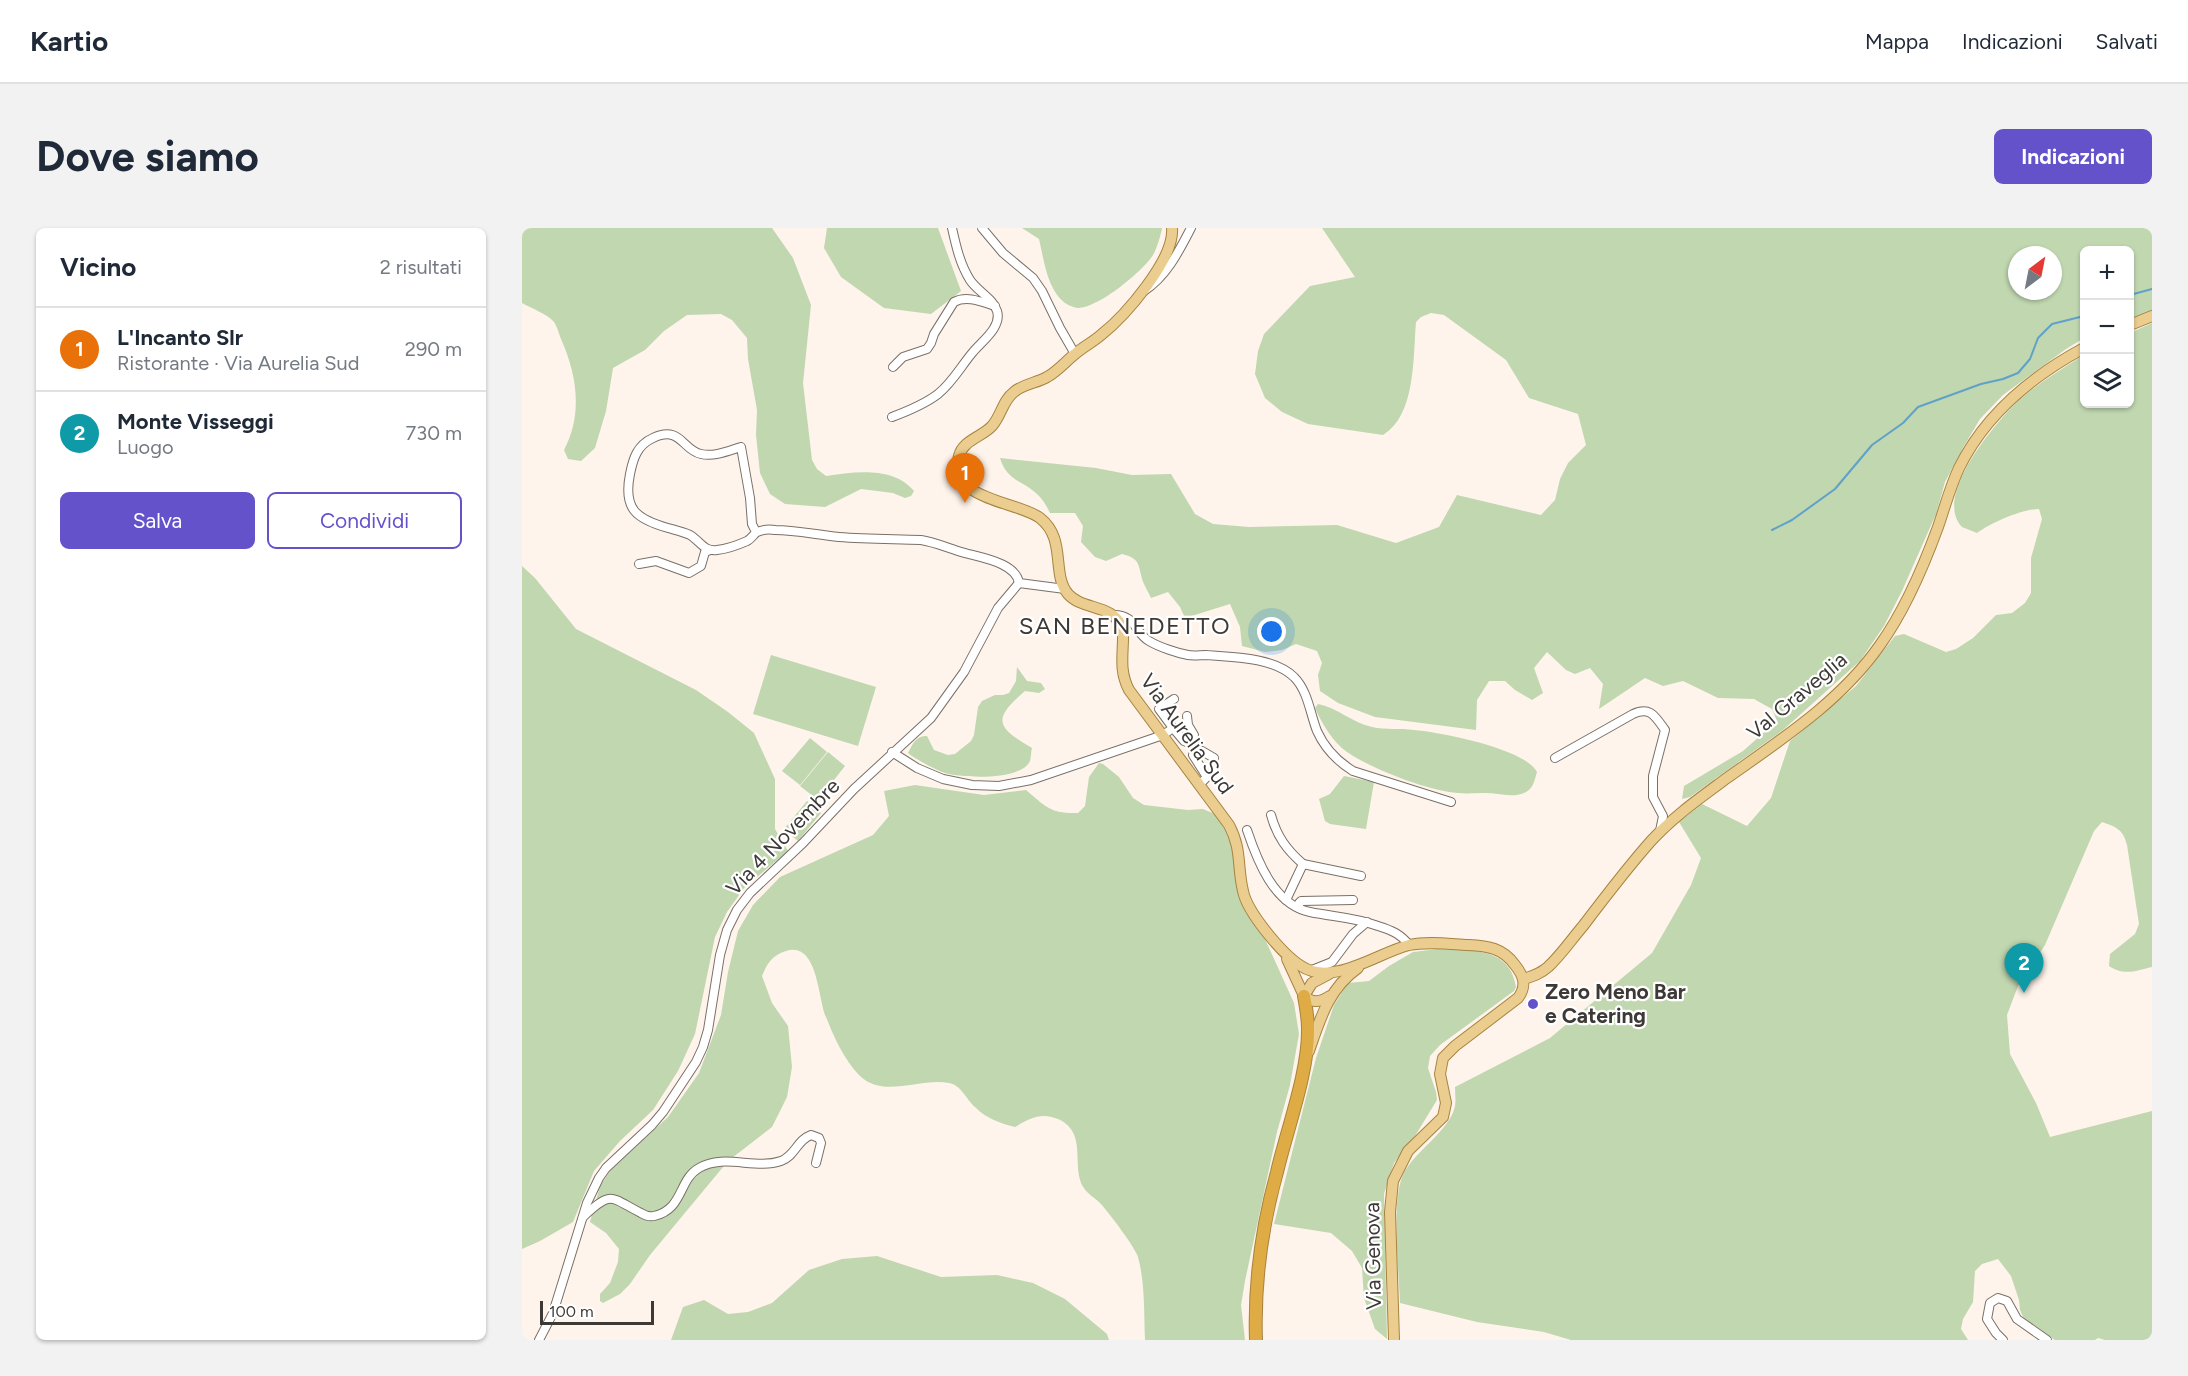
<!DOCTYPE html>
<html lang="it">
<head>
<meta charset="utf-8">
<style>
	:root { --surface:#fff; --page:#f2f2f3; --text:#1f2937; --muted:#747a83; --line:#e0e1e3; --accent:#6452cb }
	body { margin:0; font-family:Figtree,sans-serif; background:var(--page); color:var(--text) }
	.controls { position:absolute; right:18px; top:18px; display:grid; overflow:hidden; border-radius:9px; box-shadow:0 2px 4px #0004 }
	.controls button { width:54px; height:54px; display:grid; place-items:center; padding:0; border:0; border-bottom:2px solid var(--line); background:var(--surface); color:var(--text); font:30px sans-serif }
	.compass { position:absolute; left:1486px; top:18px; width:54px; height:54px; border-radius:50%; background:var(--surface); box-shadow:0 2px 4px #0004; rotate:32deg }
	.scale { position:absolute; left:18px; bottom:15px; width:114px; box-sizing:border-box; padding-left:6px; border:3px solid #3d3936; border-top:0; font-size:16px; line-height:21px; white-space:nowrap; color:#3d3936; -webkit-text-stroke:4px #fff; paint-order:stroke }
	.you { position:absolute; left:750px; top:404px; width:21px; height:21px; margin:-15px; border:4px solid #fff; border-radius:50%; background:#1a73e8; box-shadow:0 0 0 9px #1a73e833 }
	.badge { display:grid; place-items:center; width:39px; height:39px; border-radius:50%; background:var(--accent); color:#fff; font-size:20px; font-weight:700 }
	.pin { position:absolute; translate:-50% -50px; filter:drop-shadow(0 2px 3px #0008) }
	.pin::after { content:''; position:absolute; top:32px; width:21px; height:18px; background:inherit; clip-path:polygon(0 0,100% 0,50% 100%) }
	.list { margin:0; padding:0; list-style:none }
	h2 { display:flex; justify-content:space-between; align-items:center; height:78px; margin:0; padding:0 24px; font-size:26px }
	h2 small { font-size:20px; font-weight:400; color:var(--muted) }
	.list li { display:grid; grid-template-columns:39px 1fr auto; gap:18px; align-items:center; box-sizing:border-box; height:84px; padding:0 24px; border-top:2px solid var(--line) }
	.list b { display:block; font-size:22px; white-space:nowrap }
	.list p { margin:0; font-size:20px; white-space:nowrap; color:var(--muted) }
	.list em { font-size:20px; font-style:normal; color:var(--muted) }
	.actions { display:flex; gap:12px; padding:18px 24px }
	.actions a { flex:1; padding:14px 0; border:2px solid var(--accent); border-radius:9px; text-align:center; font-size:21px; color:var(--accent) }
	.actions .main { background:var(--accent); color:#fff }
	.icon { flex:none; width:33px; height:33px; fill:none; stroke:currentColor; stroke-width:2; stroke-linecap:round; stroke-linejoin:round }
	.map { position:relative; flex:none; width:1630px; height:1112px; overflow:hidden; border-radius:9px }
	header { display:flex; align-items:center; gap:36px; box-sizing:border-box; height:84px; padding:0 30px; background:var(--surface); border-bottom:2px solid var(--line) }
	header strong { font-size:28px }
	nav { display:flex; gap:33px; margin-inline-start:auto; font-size:21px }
	.intro { display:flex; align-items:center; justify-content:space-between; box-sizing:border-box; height:144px; padding:0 36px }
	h1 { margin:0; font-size:42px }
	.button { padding:15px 27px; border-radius:9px; background:var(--accent); color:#fff; font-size:21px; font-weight:700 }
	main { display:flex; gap:36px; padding:0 36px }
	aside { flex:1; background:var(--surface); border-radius:9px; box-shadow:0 2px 4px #0004 }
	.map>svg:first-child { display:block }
	.green { fill:#c0d7b0; fill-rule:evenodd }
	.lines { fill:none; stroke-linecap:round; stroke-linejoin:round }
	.stream { stroke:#5ea1c9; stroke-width:2 }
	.minor-casing { stroke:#797068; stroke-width:10 }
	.major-casing { stroke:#a68340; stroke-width:12 }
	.highway-casing { stroke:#a68340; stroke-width:14 }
	.minor { stroke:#fff; stroke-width:8 }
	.major { stroke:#ebcd8f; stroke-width:10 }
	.highway { stroke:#deab45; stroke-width:12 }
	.poi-dot { fill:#6452cb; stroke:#fff; stroke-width:2 }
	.labels { text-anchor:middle; stroke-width:4.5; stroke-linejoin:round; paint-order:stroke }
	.street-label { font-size:21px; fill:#3d3936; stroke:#fff }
	.poi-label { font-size:21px; font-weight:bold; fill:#3d3936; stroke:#fff; text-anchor:start }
	.quarter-label { font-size:24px; letter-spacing:1.5px; fill:#3d3936; stroke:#fff }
</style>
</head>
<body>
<header>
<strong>Kartio</strong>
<nav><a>Mappa</a><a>Indicazioni</a><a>Salvati</a></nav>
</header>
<div class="intro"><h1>Dove siamo</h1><a class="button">Indicazioni</a></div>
<main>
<aside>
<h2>Vicino<small>2 risultati</small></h2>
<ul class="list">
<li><span class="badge" style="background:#e8710a">1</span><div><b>L'Incanto Slr</b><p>Ristorante · Via Aurelia Sud</p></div><em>290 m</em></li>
<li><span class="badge" style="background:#0f9aa8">2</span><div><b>Monte Visseggi</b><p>Luogo</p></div><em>730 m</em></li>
</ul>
<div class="actions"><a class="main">Salva</a><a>Condividi</a></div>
</aside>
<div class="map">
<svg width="1630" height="1112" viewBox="0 0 1630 1112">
	<rect width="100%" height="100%" fill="#fef4eb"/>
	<g class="green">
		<path d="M0,0H250L271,30L289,77L281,155L290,232L295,241L304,248C332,244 371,238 392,263L389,268L383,270L371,265L339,261L303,279L263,276L248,266L238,245L234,207L235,182L226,131L225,110L210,92L199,86L165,87L142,103L123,122L91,140L84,183L73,220L59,233L46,231L42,222C61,186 55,147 39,111C37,106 35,98 32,94C25,86 9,80 0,75Z"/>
		<polygon points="305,0 416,0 439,63 409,86 362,80 319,49 302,20"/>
		<path d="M500,0H640V1C638,9 635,20 631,27C620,44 576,80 556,80C553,80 546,77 543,75C525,61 522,32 517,11Z"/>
		<path d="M800,0H1630V85L1608,90V22H1562V110L1544,121L1481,167L1458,191L1442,218L1423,254L1414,286L1380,363L1362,398L1338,433L1261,502L1168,569L1160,571L1162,558L1221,523L1255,493L1250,481L1232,471L1196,470L1161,453L1141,458L1123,450L1077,481L1081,456L1068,440L1053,446L1044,442L1025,424L1012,440L1021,465L1010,472L993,462L983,453H967L955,472L954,502L853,489L816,475L798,463L796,447L800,435L795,423L774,416L760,422L743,424L720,418L718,399L708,376L663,390L658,379L646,364L629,370C627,365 624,361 622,356C615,339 621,331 600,326L584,333L573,329L559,314L561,298L553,285H528C525,279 522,273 517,268C502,252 485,254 478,230L574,240L610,247L649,246L673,286L691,296L727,299L815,297L874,315L917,299L935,267L1019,287L1033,272L1038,251L1046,235L1064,217L1056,186L1007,170L984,132L922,87L909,85L899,89L894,94C891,129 894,187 861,207L786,196L760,184L743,170L733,146L736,123L742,106L788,58L833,49ZM1495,27H1531V63H1495Z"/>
		<path d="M1630,95V739C1613,743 1602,748 1587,738L1588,726L1613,706L1617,696L1605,617C1601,601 1594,599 1580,594L1572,603L1523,717L1496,758L1485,787L1488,826L1514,875L1528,909L1630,883V1112H1583L1576,1110L1573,1112H1533L1502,1091L1498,1082L1497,1072L1489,1048L1476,1031L1460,1036L1453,1043L1451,1074L1441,1091L1439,1101L1446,1112H1049L1022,1104L955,1094L878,1075C877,1044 869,973 881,947C892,923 928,903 933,878C934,872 933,865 933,859L1028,810L1130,725L1169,657L1179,630L1157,594L1180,576L1225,598L1249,570L1268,513L1334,458L1373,408L1382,406L1424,424L1434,421L1451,410L1474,387L1490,385L1503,375L1509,365V330L1520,291L1517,281C1500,281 1469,295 1455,305L1440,299C1410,268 1475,193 1498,171C1518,154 1540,141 1562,127V176H1608V105Z"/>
		<polygon points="0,338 13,350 54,401 174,462 206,484 232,505 253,551 253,601 266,623 222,660 205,684 193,709 173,806 156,843 131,882 98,913 72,943 51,994 18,1013 0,1021"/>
		<polygon points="249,427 354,459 336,518 231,486"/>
		<path d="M495,439L505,453L519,455L523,461L517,465L503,463C470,491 474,499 510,520C509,524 509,530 508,533C499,553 440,550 423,545C414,542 393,531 386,525C391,515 394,508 405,508L412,522L426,527L433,526L449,513L452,507L456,479L460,473L473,467H481L487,465L494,453Z"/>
		<path d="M796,476C814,479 831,495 850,499C864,502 878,500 892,502C918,504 1004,521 1015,544C1013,550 1012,557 1008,561C996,572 977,565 964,565C955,565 945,566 936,565C906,563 850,541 825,524C811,514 800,496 793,480Z"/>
		<polygon points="288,510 305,524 278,557 260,543"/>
		<polygon points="306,524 323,538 296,572 278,558"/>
		<path d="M577,535L581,536L597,549L611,570L622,577L666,582L681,581L693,586L709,611L716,664L724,685L738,700L772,775L777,806L768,857L755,904L723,1053L719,1077L723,1112H623C622,1086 623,1054 616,1029C613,1019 587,985 579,976C574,970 566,967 562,960C548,939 567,905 536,891C519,884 508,890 493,899C478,895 465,891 453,879C444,871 439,857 427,855C399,849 362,871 338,848C322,832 312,809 304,789C296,771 296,713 264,723C250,727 245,736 240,748L250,775L266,798L270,839L265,869L250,899L206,933L128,1027L108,1056L98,1066L81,1075L78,1073V1066L88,1055L96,1034L97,1021L84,1005L68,994L78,958L88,943L146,889L177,845L199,787L206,744L216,703L231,677L258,649L351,607L367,588L362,563L393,557L462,567L504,562C524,579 529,586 556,585L563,578L567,549Z"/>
		<polygon points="822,548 852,554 844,601 808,596 803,593 797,571 808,566"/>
		<polygon points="285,573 299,585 276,613 262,601"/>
		<path d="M916,721C948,723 988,718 994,759L992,763L918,817L908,828L906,840L914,864L915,872L893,908L872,935L862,966L865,1111L853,1101L842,1070L840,1040L830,1023L809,1005L752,996L794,830L812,777L826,755L847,753L867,738L891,724Z"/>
		<polygon points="355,1028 419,1049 475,1047 511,1055 543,1071 585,1106 587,1112 149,1112 161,1079 182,1072 206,1086 226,1084 250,1075 287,1042 320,1031"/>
	</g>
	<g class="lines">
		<g class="stream">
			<polyline points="1608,67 1630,61"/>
			<polyline points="1250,302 1270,292 1313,261 1350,217 1381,195 1396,179 1459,156 1481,151 1496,145 1508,131 1516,110 1530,96 1562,88"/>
		</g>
		<defs>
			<g id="minor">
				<polyline points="460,0 481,25 511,50 520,63 538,100 553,126"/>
				<path d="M622,63C645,48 657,23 669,0"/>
				<path d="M371,139L381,129L405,121L409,115L412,106L432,74C445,67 460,74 473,78"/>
				<path d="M370,189C386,183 403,176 416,166C431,154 439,138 451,124C460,113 480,99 475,83C471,70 455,63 448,52C438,36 434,18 430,0"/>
				<path d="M234,304L230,296L228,270L219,219C206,223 192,229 179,226C160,222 159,197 131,210C115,217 111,231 108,246C101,281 114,291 146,300C153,302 162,304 168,307C178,313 182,324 195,322C205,321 216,317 225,313C229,311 232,306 235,304C240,302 248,301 253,302C274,302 295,307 317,309C344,311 371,311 399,312C412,314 423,319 436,323C453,329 494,333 497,355"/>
				<polyline points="117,336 134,333 167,345 179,338 183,324 188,322"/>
				<polyline points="497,355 543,361"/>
				<path d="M592,387C614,387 613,405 627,413C637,419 655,425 666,427C672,428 678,427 684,427C711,429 751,429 772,449C786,463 788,485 795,503C803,521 815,533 831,543L929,574"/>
				<polyline points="651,500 662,513 669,516 672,507 666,497 665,488"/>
				<polyline points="370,524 395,540 421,551 450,557 477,558 509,552 641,507 651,500 637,481 652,471"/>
				<path d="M1033,530L1111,486C1128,478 1133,488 1143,502L1131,548V569L1141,588L1138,603"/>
				<polyline points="677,557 685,549 671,527 672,525 680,523 692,530"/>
				<path d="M749,587C755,609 765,622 781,636L764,672"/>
				<path d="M725,602C735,632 752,677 788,684C812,689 832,689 856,698C869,702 879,706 887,717"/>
				<polyline points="781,636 839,648"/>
				<polyline points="777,680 777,675 779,673 831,672"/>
				<polyline points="790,742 810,734 831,706 845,694"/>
				<path d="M61,989C90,961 89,970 119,985C124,988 128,989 132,988C162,981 156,952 177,940C202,925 233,942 259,933C273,928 275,912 289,907L297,910L299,915L294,935"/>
				<polyline points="17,1112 31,1085 65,975 77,950 84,940 130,897 141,884 174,834 181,819 186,802 198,727 205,702 215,682 228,665 281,615 332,561 409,490 442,444 476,380 497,355"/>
				<polyline points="1481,1112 1474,1105 1465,1091 1468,1075 1476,1070 1485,1073 1495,1091 1525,1112"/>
			</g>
			<g id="major">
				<path d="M650,0C653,31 603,88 579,107C571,114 561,119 553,126C544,133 536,143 525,149C515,155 501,156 492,164C481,172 479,188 470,198C460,209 441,212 437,228C424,272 496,273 518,290C545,311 529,346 546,366C561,383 591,375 601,401C602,424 596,441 607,462L707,597C720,621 715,638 721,663C725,684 760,726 779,738C811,759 855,725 887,717C906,713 927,716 946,717C966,718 981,720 993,737C1002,748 1005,758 996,770L933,818L921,830L918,846L924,875L921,889L886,923L871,953L868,984L872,1112"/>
				<polyline points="1608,97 1630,88"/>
				<polyline points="765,731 782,768"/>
				<path d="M1002,751C1011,748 1018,746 1026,739C1039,727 1049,712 1061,698C1083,669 1105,640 1129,613C1152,588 1178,570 1205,550C1260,511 1319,473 1358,417C1383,382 1401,340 1416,299C1423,279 1428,259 1437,240C1464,185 1510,148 1562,120"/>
				<polyline points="782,768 790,755 807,746"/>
				<path d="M782,768C791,776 799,774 808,768"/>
				<path d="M787,823C798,791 807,760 836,740"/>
			</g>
			<path id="highway" d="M734,1112C732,1055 740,998 755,944C765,901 787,843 786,800C786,790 784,779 782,768"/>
		</defs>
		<use href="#minor" class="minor-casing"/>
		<use href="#major" class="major-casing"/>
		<use href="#highway" class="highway-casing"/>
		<use href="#minor" class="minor"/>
		<use href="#major" class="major"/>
		<use href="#highway" class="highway"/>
	</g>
	<circle class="poi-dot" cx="1011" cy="776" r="6"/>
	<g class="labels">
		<g class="street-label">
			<text transform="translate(1275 468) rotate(-40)" y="7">Val Graveglia</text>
			<text transform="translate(665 506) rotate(54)" y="7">Via Aurelia Sud</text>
			<text transform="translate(261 609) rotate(-46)" y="7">Via 4 Novembre</text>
			<text transform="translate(851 1028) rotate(-91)" y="7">Via Genova</text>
		</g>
		<g class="poi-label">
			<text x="1023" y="771">Zero Meno Bar<tspan x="1023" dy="24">e Catering</tspan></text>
		</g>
		<g class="quarter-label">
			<text x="603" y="406">SAN BENEDETTO</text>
		</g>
	</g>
</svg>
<div class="controls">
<button>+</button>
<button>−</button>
<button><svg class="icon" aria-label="layers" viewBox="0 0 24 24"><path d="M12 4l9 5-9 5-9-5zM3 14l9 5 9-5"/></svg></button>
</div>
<svg class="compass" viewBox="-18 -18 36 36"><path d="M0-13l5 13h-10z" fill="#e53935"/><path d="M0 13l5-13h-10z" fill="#747a83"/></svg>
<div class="scale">100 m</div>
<div class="you"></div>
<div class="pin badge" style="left:443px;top:275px;background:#e8710a">1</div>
<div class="pin badge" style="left:1502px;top:765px;background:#0f9aa8">2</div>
</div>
</main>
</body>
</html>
